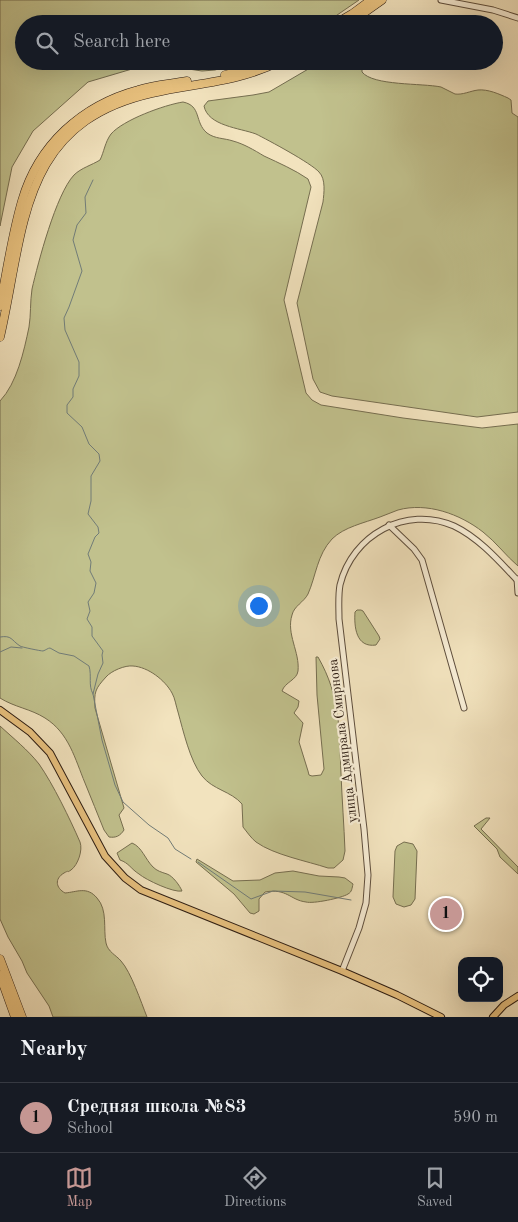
<!DOCTYPE html>
<html lang="en">
<head>
<meta charset="utf-8">
<style>
	:root { --surface:#171b24; --page:#20242c; --text:#f1f3f6; --muted:#9ea1a6; --line:#363941; --accent:#c59692 }
	body { margin:0; font-family:"Old Standard TT",serif; background:var(--page); color:var(--text) }
	.controls { position:absolute; right:15px; bottom:15px; display:grid; overflow:hidden; border-radius:10px; box-shadow:0 5px 20px #0002 }
	.controls button { width:45px; height:45px; display:grid; place-items:center; padding:0; border:0; border-bottom:1px solid var(--line); background:var(--surface); color:var(--text); font:25px sans-serif }
	.you { position:absolute; left:258px; top:605px; width:18px; height:18px; margin:-12px; border:4px solid #fff; border-radius:50%; background:#1a73e8; box-shadow:0 0 0 8px #1a73e833 }
	.badge { display:grid; place-items:center; width:32px; height:32px; border-radius:50%; background:var(--accent); color:#111; font-size:16px; font-weight:700 }
	.pin { position:absolute; translate:-50% -50%; border:2px solid #fff; box-shadow:0 1px 5px #0006 }
	.list { margin:0; padding:0; list-style:none }
	h2 { display:flex; justify-content:space-between; align-items:center; height:65px; margin:0; padding:0 20px; font-size:21px }
	h2 small { font-size:16px; font-weight:400; color:var(--muted) }
	.list li { display:grid; grid-template-columns:32px 1fr auto; gap:15px; align-items:center; box-sizing:border-box; height:70px; padding:0 20px; border-top:1px solid var(--line) }
	.list b { display:block; font-size:19px; white-space:nowrap }
	.list p { margin:0; font-size:16px; white-space:nowrap; color:var(--muted) }
	.list em { font-size:16px; font-style:normal; color:var(--muted) }
	.icon { flex:none; width:28px; height:28px; fill:none; stroke:currentColor; stroke-width:2; stroke-linecap:round; stroke-linejoin:round }
	.map { position:relative; flex:none; width:518px; height:1017px; overflow:hidden }
	.search { position:absolute; background:var(--surface); box-shadow:0 5px 20px #0002; left:15px; right:15px; top:15px; height:55px; display:flex; align-items:center; gap:12px; box-sizing:border-box; padding:0 18px; border-radius:28px; color:var(--muted); font-size:19px }
	.sheet { height:135px; background:var(--surface) }
	nav { display:flex; justify-content:space-around; align-items:center; box-sizing:border-box; height:70px; border-top:1px solid var(--line); background:var(--surface); font-size:14px; color:var(--muted) }
	nav a { display:grid; justify-items:center; gap:2px }
	nav .on { color:var(--accent) }
	.map>svg:first-child { display:block }
	.green { fill:#c1c18d; stroke:#766e50 }
	.lines { fill:none; stroke-linecap:round; stroke-linejoin:round }
	.stream { stroke:#717c78; stroke-width:1 }
	.minor-casing { stroke:#5e4e3d; stroke-width:7 }
	.major-casing { stroke:#2c1c12; stroke-width:8 }
	.highway-casing { stroke:#2c1c12; stroke-width:9 }
	.minor { stroke:#f7edd5; stroke-width:5 }
	.major { stroke:#e9c27f; stroke-width:6 }
	.highway { stroke:#e9c27f; stroke-width:8 }
	.labels { text-anchor:middle; stroke-width:4.5; stroke-linejoin:round; paint-order:stroke }
	.street-label { font-size:14px; fill:#2c1c12; stroke:#f7edd5 }
</style>
</head>
<body>
<div class="map">
<svg width="518" height="1017" viewBox="0 0 518 1017">
	<rect width="100%" height="100%" fill="#f2e3be"/>
	<filter id="stains"><feTurbulence type="fractalNoise" baseFrequency=".004" numOctaves="4"/><feColorMatrix values="0 0 0 0 .2 0 0 0 0 .09 0 0 0 0 .02 0 0 0 .5 -.17"/></filter>
	<radialGradient id="worn" r=".72"><stop offset=".6" stop-color="#630" stop-opacity="0"/><stop offset="1" stop-color="#630" stop-opacity=".3"/></radialGradient>
	<g class="green">
		<polygon points="0,0 359,0 324,24 24,24 24,61 245,61 215,70 202,71 175,67 132,69 88,82 33,131 12,167 0,226"/>
		<path d="M322,61H367L362,66V72C373,86 422,83 441,87C446,89 450,92 455,94C463,95 470,91 478,90C488,89 499,94 508,98L511,100L512,113L518,117V412L477,417L332,396L320,392L313,379L297,303L323,202C324,193 326,179 319,172C311,163 268,140 256,134C240,128 208,126 204,106L208,101L253,95L269,92Z"/>
		<path d="M183,102C202,106 194,122 207,133C215,139 224,138 233,141C244,144 254,150 264,156C279,163 295,170 308,179L311,187L284,300L306,393L312,400L321,405L403,418L482,428L518,424V566C506,556 496,542 483,532C460,514 427,502 398,510C392,512 386,515 380,517C364,523 344,527 332,539C317,555 316,576 308,594C304,602 294,606 292,615C286,634 300,652 298,671C297,680 285,682 282,691L299,701L298,707L294,713L303,723L299,742L308,771L309,775L312,776L321,775L324,769L317,695L316,657H318C341,697 339,730 341,774C342,799 344,825 345,851L343,860L334,868H328C307,861 274,855 256,842C251,838 247,832 243,827L242,804C231,791 213,790 202,776C190,761 183,730 178,712C176,706 175,698 172,693C165,680 148,667 133,666C125,665 111,671 106,677C95,689 94,692 95,708L124,808L119,815L124,830C120,836 116,838 109,837L104,830C98,814 91,799 85,783C75,759 69,733 45,718C31,709 14,707 0,698V401C17,383 24,351 29,327C31,315 30,302 32,289C38,263 56,194 74,175C81,168 92,165 100,160C104,152 105,142 111,134C123,120 164,105 183,102Z"/>
		<path d="M357,610H361L363,611L379,636L380,639L376,645C356,648 354,627 355,612Z"/>
		<path d="M0,726C13,738 28,750 39,764C53,784 70,819 80,842C83,850 78,865 71,870C65,874 71,869 64,873C54,879 56,888 65,893C77,892 87,886 97,898C108,910 103,929 106,943C108,952 116,955 121,961C131,972 141,1002 147,1017H53L49,1006L27,973L22,961L8,937L0,919Z"/>
		<polygon points="486,818 490,818 481,829 518,867 518,874 500,857 497,849 474,826"/>
		<polygon points="404,842 413,844 417,851 415,899 411,905 404,907 396,904 393,897 395,851 397,846"/>
		<path d="M132,843C142,847 145,859 153,867C157,871 161,872 167,874C173,876 180,886 182,891C174,893 146,880 139,874C131,869 129,863 120,860L117,853Z"/>
		<path d="M197,859L233,881L260,880L275,873L293,871L319,876L339,877L345,878L353,884C352,888 352,892 348,894C342,898 313,904 306,902C290,900 287,888 265,892L259,899V911L254,914L250,913L234,894L196,862Z"/>
	</g>
	<g class="lines">
		<g class="stream">
			<polyline points="93,180 85,197 86,213 77,225 73,240 82,271 69,307 64,318 65,330 79,362 79,376 73,389 73,397 67,405 67,413 82,427 89,444 99,454 100,461 91,476 91,501 88,514 98,527 99,533 95,537 88,554 91,562 90,571 96,583 94,593 88,602 90,611 87,619 92,627 92,636 103,651 102,655 103,663 98,674 93,694"/>
			<path d="M0,637C12,635 11,640 20,646C21,647 41,651 43,651C46,650 48,648 50,648L59,653L74,656L89,666C92,676 88,685 93,694L102,740L115,785L123,802L149,825L168,838L175,849L191,859"/>
			<polyline points="0,652 11,647 22,648"/>
			<polyline points="198,862 251,899 273,891 305,892 351,900"/>
		</g>
		<defs>
			<g id="minor">
				<polyline points="441,0 493,10 518,18"/>
				<polyline points="389,525 414,549 422,560 464,708"/>
				<polyline points="517,579 518,593"/>
				<path d="M342,971L359,928L366,903L368,875L364,829L339,619C339,608 338,596 340,585C352,535 406,505 454,526C479,538 499,561 518,581"/>
			</g>
			<g id="major">
				<polyline points="0,710 30,732 50,753 105,856 125,878 141,890 342,971 397,995 441,1017"/>
				<polyline points="493,1017 504,1005 518,996"/>
			</g>
			<g id="highway">
				<polyline points="335,24 352,14 371,0"/>
				<polyline points="348,24 382,0"/>
				<polyline points="225,75 249,69 266,61"/>
				<path d="M0,306C7,271 12,235 22,201C38,145 82,105 138,90C154,85 170,84 187,81"/>
				<path d="M0,337C25,228 19,123 152,93C195,83 240,82 280,61"/>
				<polyline points="0,959 22,1017"/>
				<polyline points="0,975 15,1017"/>
			</g>
		</defs>
		<use href="#minor" class="minor-casing"/>
		<use href="#major" class="major-casing"/>
		<use href="#highway" class="highway-casing"/>
		<use href="#minor" class="minor"/>
		<use href="#major" class="major"/>
		<use href="#highway" class="highway"/>
	</g>
	<g class="labels">
		<g class="street-label">
			<text transform="translate(342 741) rotate(-97)" y="5">улица Адмирала Смирнова</text>
		</g>
	</g>
	<rect width="100%" height="100%" filter="url(#stains)"/>
	<rect width="100%" height="100%" fill="url(#worn)"/>
</svg>
<div class="controls">
<button><svg class="icon" aria-label="locate" viewBox="0 0 24 24"><circle cx="12" cy="12" r="6"/><path d="M12 2v4M12 18v4M2 12h4M18 12h4"/></svg></button>
</div>
<div class="you"></div>
<div class="pin badge" style="left:446px;top:914px">1</div>
<div class="search"><svg class="icon" aria-label="search" viewBox="0 0 24 24"><circle cx="10" cy="10" r="6"/><path d="M15 15l6 6"/></svg>Search here</div>
</div>
<section class="sheet">
<h2>Nearby<small></small></h2>
<ul class="list">
<li><span class="badge">1</span><div><b>Средняя школа №83</b><p>School</p></div><em>590 m</em></li>
</ul>
</section>
<nav>
<a class="on"><svg class="icon" aria-label="map" viewBox="0 0 24 24"><path d="M3 6l6-2 6 2 6-2v14l-6 2-6-2-6 2zM9 4v14M15 6v14"/></svg>Map</a>
<a><svg class="icon" aria-label="directions" viewBox="0 0 24 24"><path d="M12 3l9 9-9 9-9-9zM9 14v-3h6M13 9l2 2-2 2"/></svg>Directions</a>
<a><svg class="icon" aria-label="saved" viewBox="0 0 24 24"><path d="M7 4h10v16l-5-4-5 4z"/></svg>Saved</a>
</nav>
</body>
</html>
